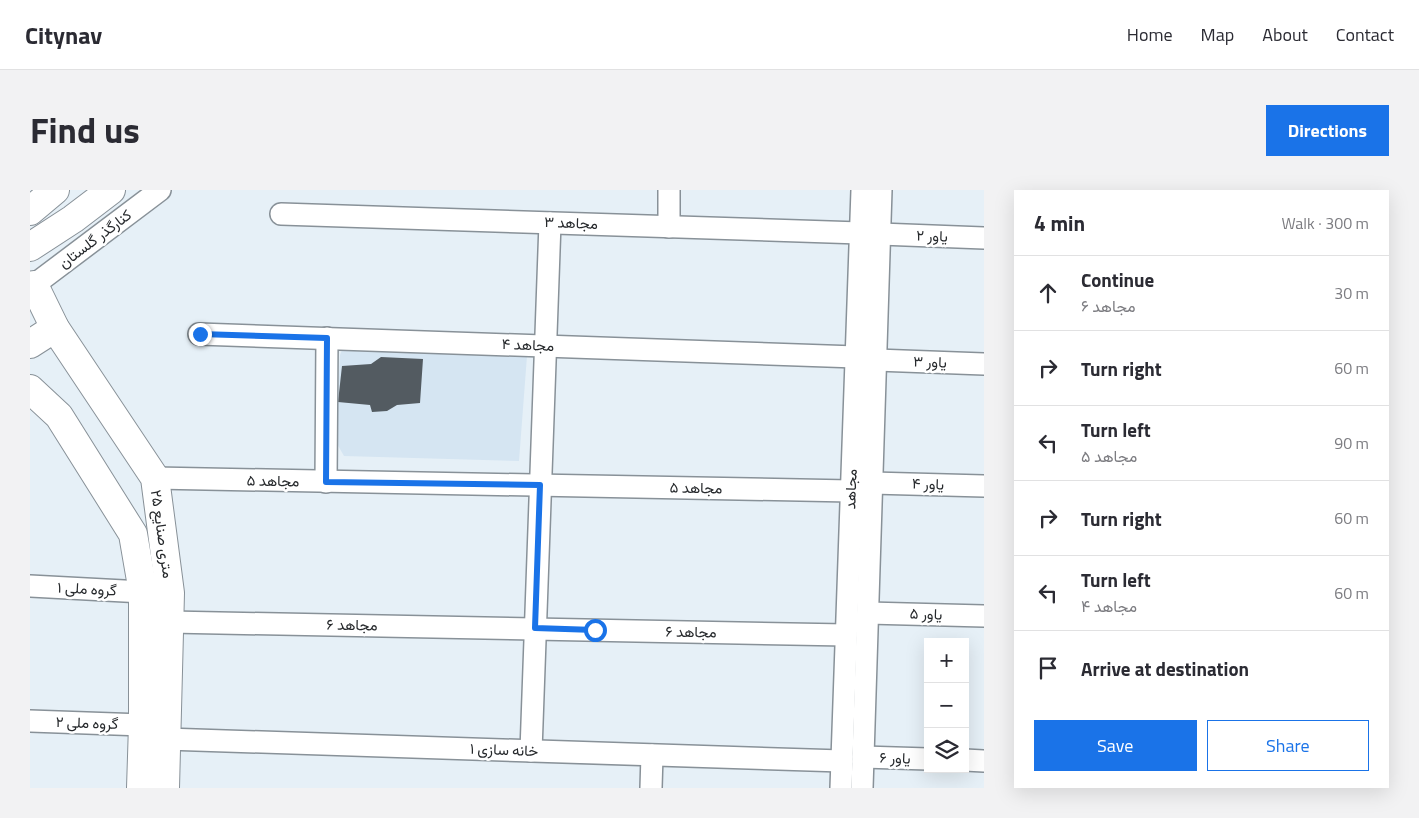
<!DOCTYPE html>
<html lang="en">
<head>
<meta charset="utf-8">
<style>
	:root { --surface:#fff; --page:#f2f2f3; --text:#2b2b33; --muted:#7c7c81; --line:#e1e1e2; --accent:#1a73e8 }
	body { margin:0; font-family:"Titillium Web",Vazirmatn,sans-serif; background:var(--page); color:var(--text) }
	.controls { position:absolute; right:15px; bottom:15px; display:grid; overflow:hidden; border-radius:0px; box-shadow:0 5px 20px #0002 }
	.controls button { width:45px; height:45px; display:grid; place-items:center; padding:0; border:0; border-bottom:1px solid var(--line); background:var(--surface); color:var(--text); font:25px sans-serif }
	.stop { position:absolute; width:15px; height:15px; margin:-11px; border:4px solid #1a73e8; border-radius:50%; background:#fff }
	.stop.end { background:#1a73e8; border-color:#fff; box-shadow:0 1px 5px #0008 }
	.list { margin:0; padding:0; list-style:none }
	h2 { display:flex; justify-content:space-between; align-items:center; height:65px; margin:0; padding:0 20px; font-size:21px }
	h2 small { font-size:16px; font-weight:400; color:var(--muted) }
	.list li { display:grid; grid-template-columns:32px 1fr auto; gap:15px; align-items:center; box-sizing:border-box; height:75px; padding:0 20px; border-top:1px solid var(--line) }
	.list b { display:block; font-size:19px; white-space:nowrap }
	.list p { margin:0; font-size:16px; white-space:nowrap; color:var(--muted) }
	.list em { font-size:16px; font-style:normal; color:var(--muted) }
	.actions { display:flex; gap:10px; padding:15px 20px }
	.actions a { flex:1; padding:11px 0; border:1px solid var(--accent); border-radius:0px; text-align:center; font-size:18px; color:var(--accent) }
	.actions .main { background:var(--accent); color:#fff }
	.icon { flex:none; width:28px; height:28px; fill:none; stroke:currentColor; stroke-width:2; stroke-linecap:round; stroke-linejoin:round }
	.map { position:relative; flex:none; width:954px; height:598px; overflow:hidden; border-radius:0px }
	header { display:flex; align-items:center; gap:30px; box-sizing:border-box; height:70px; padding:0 25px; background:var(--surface); border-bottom:1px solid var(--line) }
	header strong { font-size:24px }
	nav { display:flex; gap:28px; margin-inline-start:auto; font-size:18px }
	.intro { display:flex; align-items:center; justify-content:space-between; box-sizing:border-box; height:120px; padding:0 30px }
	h1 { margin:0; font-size:35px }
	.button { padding:12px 22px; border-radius:0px; background:var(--accent); color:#fff; font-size:18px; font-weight:700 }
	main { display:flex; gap:30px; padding:0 30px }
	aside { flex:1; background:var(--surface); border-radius:0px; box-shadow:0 5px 20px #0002 }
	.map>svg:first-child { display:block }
	.built { fill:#d5e5f2 }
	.building { fill:#535b61 }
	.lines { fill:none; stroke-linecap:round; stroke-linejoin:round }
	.minor-casing { stroke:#889198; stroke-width:24 }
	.major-casing { stroke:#889198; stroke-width:30 }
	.highway-casing { stroke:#889198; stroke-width:30 }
	.minor { stroke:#fff; stroke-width:21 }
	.major { stroke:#fff; stroke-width:28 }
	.highway { stroke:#fff; stroke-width:28 }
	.route { stroke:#1a73e8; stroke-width:6 }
	.labels { text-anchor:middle; stroke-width:5; stroke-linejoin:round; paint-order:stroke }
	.street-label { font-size:15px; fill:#26292c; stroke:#fff }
</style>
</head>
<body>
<header>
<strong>Citynav</strong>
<nav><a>Home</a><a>Map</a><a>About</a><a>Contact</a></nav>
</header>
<div class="intro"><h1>Find us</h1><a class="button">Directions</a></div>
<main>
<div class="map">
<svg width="954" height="598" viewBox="0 0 954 598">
	<rect width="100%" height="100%" fill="#e6f0f7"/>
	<polygon class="built" points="312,160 497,166 489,271 314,266 306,252 310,165"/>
	<polygon class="building" points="351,167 393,169 390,213 367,215 357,221 342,222 340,215 308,212 312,176 341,174"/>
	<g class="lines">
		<defs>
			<g id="minor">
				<polyline points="639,0 639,37"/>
				<polyline points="251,24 830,43"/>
				<polyline points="850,44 954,48"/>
				<polyline points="0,98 130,0"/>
				<polyline points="169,144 826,167"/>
				<polyline points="846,170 954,174"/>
				<polyline points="125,288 821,301"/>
				<polyline points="296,292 297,148"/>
				<polyline points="842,293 954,296"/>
				<polyline points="0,396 113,402"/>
				<polyline points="838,423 954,426"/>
				<polyline points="140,432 816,445"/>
				<polyline points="0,531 113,535"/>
				<polyline points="136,549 812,571"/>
				<polyline points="501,561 520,33"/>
				<polyline points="833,567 898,569"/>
				<polyline points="935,570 954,571"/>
				<polyline points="621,598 622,565"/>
				<polyline points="811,598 832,0"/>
				<polyline points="832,598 851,0"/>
			</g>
			<g id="major">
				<polyline points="4,95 25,138 125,288 140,403 135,598"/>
				<polyline points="0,154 25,138"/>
				<polyline points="0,199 29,226 103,344 113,402 113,535 111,598"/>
			</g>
			<g id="highway">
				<polyline points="0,21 25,0"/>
				<polyline points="0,57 43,29 81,0"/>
			</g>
		</defs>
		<use href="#minor" class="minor-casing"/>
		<use href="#major" class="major-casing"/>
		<use href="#highway" class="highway-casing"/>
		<use href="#minor" class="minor"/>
		<use href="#major" class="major"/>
		<use href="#highway" class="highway"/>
	</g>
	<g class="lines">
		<polyline class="route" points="170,144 297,148 296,292 510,295 505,438 565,440"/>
	</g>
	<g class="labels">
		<g class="street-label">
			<text transform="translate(541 33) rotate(2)" y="5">مجاهد ۳</text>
			<text transform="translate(902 46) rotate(2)" y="5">یاور ۲</text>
			<text transform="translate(65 49) rotate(-37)" y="5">کنارگذر گلستان</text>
			<text transform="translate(498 155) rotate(2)" y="5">مجاهد ۴</text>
			<text transform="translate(900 172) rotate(2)" y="5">یاور ۳</text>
			<text transform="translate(243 291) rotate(1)" y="5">۵ مجاهد</text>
			<text transform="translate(898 294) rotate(2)" y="5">یاور ۴</text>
			<text transform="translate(666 298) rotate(1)" y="5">مجاهد ۵</text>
			<text transform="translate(821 299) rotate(-88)" y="5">مجاهد</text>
			<text transform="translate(132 344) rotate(82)" y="5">۲۵ متری صنایع</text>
			<text transform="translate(57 399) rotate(3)" y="5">گروه ملی ۱</text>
			<text transform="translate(896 424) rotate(2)" y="5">یاور ۵</text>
			<text transform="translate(322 435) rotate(1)" y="5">۶ مجاهد</text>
			<text transform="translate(661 442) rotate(1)" y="5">مجاهد ۶</text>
			<text transform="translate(57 533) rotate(2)" y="5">گروه ملی ۲</text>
			<text transform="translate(474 560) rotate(2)" y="5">خانه سازی ۱</text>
			<text transform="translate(865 568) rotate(2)" y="5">یاور ۶</text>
		</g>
	</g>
</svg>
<div class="controls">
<button>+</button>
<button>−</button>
<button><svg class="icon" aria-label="layers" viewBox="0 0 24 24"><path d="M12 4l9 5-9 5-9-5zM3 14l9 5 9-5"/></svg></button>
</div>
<div class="stop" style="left:565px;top:440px"></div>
<div class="stop end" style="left:170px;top:144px"></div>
</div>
<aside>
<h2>4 min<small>Walk · 300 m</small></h2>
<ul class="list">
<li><svg class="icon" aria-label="ahead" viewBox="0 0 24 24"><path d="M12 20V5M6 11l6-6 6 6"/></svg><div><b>Continue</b><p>مجاهد ۶</p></div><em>30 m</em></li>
<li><svg class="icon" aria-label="right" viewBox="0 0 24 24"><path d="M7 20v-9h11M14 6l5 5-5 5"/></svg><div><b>Turn right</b></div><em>60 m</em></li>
<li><svg class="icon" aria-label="left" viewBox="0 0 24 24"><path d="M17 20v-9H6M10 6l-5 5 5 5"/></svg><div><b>Turn left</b><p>۵ مجاهد</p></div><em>90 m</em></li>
<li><svg class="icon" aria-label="right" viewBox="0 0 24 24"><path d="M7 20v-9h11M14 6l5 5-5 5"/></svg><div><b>Turn right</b></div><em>60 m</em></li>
<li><svg class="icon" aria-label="left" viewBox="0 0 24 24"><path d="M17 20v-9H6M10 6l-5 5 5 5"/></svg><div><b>Turn left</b><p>مجاهد ۴</p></div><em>60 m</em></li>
<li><svg class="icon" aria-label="arrive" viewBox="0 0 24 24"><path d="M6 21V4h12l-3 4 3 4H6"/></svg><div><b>Arrive at destination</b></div></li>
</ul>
<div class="actions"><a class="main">Save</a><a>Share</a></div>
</aside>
</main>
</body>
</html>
